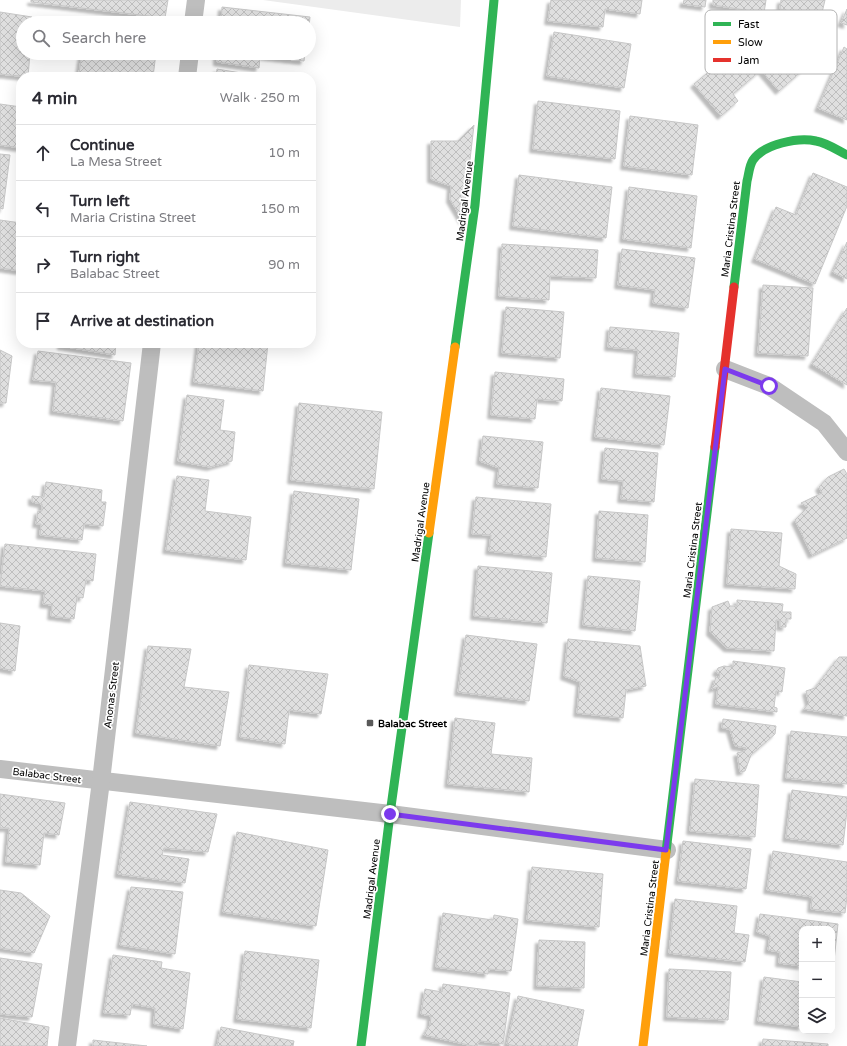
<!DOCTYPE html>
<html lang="en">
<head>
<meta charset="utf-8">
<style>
	:root { --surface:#fff; --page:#f7f7f7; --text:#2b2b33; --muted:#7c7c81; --line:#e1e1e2 }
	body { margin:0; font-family:"Varela Round",sans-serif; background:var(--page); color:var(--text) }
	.controls { position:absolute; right:12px; bottom:12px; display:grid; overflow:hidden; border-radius:8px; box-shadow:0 4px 16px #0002 }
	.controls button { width:36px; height:36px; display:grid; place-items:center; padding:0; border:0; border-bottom:1px solid var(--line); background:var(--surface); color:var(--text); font:20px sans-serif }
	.stop { position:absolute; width:12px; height:12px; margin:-9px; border:3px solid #7c3aed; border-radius:50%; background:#fff }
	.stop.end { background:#7c3aed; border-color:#fff; box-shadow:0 1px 4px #0008 }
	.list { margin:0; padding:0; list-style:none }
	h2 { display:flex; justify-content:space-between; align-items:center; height:52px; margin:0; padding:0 16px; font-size:17px }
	h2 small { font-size:13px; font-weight:400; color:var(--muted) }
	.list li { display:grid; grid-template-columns:26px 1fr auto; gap:12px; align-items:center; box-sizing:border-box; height:56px; padding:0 16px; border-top:1px solid var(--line) }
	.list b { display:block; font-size:15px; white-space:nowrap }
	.list p { margin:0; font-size:13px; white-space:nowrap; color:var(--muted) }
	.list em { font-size:13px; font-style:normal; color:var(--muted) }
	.icon { flex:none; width:22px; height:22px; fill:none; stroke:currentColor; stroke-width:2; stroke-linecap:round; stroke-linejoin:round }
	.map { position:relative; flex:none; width:847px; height:1046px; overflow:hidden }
	.search { position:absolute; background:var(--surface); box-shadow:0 4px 16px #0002; left:16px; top:16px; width:300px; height:44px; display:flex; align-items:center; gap:10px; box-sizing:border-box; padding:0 14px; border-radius:22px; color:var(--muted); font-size:15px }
	.panel { position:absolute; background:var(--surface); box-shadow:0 4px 16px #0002; left:16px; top:72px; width:300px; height:276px; border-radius:16px }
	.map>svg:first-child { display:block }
	.green { fill:#ececec }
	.building { fill:url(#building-cross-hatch); stroke:#c7c7c7; filter:url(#shadow) }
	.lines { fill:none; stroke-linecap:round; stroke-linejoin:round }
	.street { stroke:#bebebe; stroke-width:18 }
	.fast { stroke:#30b455; stroke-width:9 }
	.slow { stroke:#ff9f0a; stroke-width:9 }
	.jam { stroke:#e5322d; stroke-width:9 }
	.route { stroke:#7c3aed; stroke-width:5 }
	.poi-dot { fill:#595959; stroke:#fff; stroke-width:1.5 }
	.labels { text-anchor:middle; stroke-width:3.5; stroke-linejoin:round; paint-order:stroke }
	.street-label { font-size:10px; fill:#000; stroke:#fff }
	.poi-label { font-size:10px; font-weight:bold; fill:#000; stroke:#fff; text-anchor:start }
	.key { fill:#fff; stroke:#b2b2b2; stroke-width:1 }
	.key-label { font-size:11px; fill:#000 }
</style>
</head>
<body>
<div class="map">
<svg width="847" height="1046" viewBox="0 0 847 1046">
	<defs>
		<pattern id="building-cross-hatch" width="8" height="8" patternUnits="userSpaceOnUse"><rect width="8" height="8" fill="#dfdfdf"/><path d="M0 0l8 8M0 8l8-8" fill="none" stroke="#bebebe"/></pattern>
		<filter id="shadow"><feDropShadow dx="-3.5" dy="3.5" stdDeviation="1" flood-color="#0004"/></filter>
	</defs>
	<rect width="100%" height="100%" fill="#fff"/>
	<polygon class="green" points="263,0 461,0 460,27"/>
	<g class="building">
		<polygon points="31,0 168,0 165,18 31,2"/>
		<polygon points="551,0 642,0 640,14 605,9 603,27 548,21"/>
		<polygon points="684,0 706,0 705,7 683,4"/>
		<polygon points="713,0 766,0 764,13 713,5"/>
		<polygon points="781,0 825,0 821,17 780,9"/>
		<polygon points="222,7 310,17 309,27 309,23 221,23"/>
		<polygon points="847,9 847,25 841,23"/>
		<polygon points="0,12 32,17 32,23 23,23 23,53 30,53 28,77 0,74"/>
		<polygon points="774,17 812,62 779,91 761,70 733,94 738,101 721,116 694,84"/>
		<polygon points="85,20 107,23 85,23"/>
		<polygon points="554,32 631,44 624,88 547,76"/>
		<polygon points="844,47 847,49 847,120 818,108"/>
		<polygon points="82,53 156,53 153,77 106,77 106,76 79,73"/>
		<polygon points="217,53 305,53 304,61 260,56 259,68 217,62"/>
		<polygon points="217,69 266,77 216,77"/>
		<polygon points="538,101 620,111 615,159 533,149"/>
		<polygon points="0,104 21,107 21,148 0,145"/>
		<polygon points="630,116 698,125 692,175 624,166"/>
		<polygon points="474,125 463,221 450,199 451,186 431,179 431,141 458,141"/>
		<polygon points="0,154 10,155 3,209 0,208"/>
		<polygon points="813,173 847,187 847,206 815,284 755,259 776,207 796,215"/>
		<polygon points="519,175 612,187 606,238 513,226"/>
		<polygon points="629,187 697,196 691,248 623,239"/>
		<polygon points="0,220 21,223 21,271 0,268"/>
		<polygon points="847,242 847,279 833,272"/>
		<polygon points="502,244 598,250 596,278 550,276 549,300 499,296"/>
		<polygon points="622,249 695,258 688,308 653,303 655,290 618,285"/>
		<polygon points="763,285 813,288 808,356 758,353"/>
		<polygon points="506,307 564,312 560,358 502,353"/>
		<polygon points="847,308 847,385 812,364"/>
		<polygon points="610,327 679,333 675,377 636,374 638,350 608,347"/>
		<polygon points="61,343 116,343 115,355 61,346"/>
		<polygon points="199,343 268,343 263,391 194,382"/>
		<polygon points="0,350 12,356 6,403 0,403"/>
		<polygon points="38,351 131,363 123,421 53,411 56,382 33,380"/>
		<polygon points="495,372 564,379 562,401 537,399 535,419 491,415"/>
		<polygon points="601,388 670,396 664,445 595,437"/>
		<polygon points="187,395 224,400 220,430 235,432 232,461 210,467 178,461"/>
		<polygon points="299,403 382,412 374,489 291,480"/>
		<polygon points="483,436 543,442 538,488 497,484 499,468 480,461"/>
		<polygon points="605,448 658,453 654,502 621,499 623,481 602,479"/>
		<polygon points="844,469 847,474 847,538 812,555 795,520 808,507 801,503 822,493 819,487 828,477"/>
		<polygon points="177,476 209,480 205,511 251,517 246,560 166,550"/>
		<polygon points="46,482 102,490 101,502 106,502 103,526 84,524 82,540 40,535 41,524 36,524 38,511 42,511 42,504 32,502 32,496 44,497"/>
		<polygon points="294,491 359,499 351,570 286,563"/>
		<polygon points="476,497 551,504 546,557 489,551 491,535 472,534"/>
		<polygon points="599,511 648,515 645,562 596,558"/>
		<polygon points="731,529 782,533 779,566 796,574 795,589 727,584"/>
		<polygon points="5,544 96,554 93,581 86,580 83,598 77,597 74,619 51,616 52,605 43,604 45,591 0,586"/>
		<polygon points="478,566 552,573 547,623 474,616"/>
		<polygon points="588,576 640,581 635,631 583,625"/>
		<polygon points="737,600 783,604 782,612 791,612 791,619 786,619 786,627 780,627 780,620 776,620 774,651 727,648 710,632 712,607 728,601 730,606 737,606"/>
		<polygon points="0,623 20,626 15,671 0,668"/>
		<polygon points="466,635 537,644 529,701 458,692"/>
		<polygon points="568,639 640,646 646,686 626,690 623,718 577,713 580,682 564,676"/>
		<polygon points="148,646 191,649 184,687 229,692 220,746 136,733"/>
		<polygon points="839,657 847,657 847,716 804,709 809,703 806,691 815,688"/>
		<polygon points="733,661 785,668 782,692 776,691 774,707 777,708 777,712 716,704 718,687 712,689 716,677 719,678 720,674 716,672 718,668 724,666 733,667"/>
		<polygon points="249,665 328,674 321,714 289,710 285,744 240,737"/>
		<polygon points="455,718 495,723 491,754 532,758 529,792 448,784"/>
		<polygon points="723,719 776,726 775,734 751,755 745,771 740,772 737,753 745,751 746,748 735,746 730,729 722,728"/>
		<polygon points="791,731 847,737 847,784 786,778"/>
		<polygon points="695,779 759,785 755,837 690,831"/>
		<polygon points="792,790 847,797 847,811 843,845 786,838"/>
		<polygon points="0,794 65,803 59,835 44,833 40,865 6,862 9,828 0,828"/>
		<polygon points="130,802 217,814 208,852 164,848 162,855 189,859 185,883 118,874"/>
		<polygon points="237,832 328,850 316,926 223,912"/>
		<polygon points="683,841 751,849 746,889 678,881"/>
		<polygon points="773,851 847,862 847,897 845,913 811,909 812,897 767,890"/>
		<polygon points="532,867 603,874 599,927 527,920"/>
		<polygon points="131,887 183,892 175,954 120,945"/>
		<polygon points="0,890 21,893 50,916 34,953 0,948"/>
		<polygon points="675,899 737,906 734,933 749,935 745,962 669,953"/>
		<polygon points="443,913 493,920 494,915 518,919 511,971 489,969 488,974 436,967"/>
		<polygon points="760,914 838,924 833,970 832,929 802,929 802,966 779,963 780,952 768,950 770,936 757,932"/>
		<polygon points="539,940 585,942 584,988 537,986"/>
		<polygon points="245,951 319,960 311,1028 237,1019"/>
		<polygon points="113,955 162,962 161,968 190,973 183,1029 154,1024 155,1008 132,1004 130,1015 104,1013"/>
		<polygon points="0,958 42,964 32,1017 0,1014"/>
		<polygon points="669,969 731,972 728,1020 667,1017"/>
		<polygon points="764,977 802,982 802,1027 758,1021"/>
		<polygon points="443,984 510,993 503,1044 480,1041 477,1046 473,1046 424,1035 430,1025 431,1016 421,1014 425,989 442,992"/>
		<polygon points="518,996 584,1010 577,1046 515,1046 507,1044"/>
		<polygon points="0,1018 49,1027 47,1046 0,1046"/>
		<polygon points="221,1027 294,1041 293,1046 217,1046"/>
		<polygon points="763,1039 828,1044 828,1046 762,1046"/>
		<polygon points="93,1040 147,1046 93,1046"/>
	</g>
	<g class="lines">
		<g class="street">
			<polyline points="193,23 196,0"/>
			<polyline points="187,77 190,53"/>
			<polyline points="725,369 769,386 824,423 847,452"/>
			<polyline points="0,769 390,814 667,850"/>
			<polyline points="67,1046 101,781 152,343"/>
		</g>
		<g class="fast">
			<path d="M734,287L747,181C749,174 749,166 753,160C764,144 798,137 816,141C827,143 837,150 847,155"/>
			<polyline points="455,347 475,205 494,0"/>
			<polyline points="666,852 715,447"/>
			<polyline points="361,1046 390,814 429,533"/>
		</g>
		<g class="slow">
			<polyline points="429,533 455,347"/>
			<polyline points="643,1046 666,852"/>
		</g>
		<polyline class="jam" points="715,447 734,287"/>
	</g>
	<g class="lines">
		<polyline class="route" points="390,814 666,850 725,369 769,386"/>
	</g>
	<rect class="poi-dot" x="366" y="719" width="8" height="8" rx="2"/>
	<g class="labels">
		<g class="street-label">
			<text transform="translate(464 201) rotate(-83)" y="4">Madrigal Avenue</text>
			<text transform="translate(730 229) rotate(-83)" y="4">Maria Cristina Street</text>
			<text transform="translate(420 522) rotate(-82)" y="4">Madrigal Avenue</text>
			<text transform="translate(692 550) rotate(-83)" y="4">Maria Cristina Street</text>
			<text transform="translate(111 695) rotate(-83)" y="4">Anonas Street</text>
			<text transform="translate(47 775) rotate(7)" y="4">Balabac Street</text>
			<text transform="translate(371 879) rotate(-83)" y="4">Madrigal Avenue</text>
			<text transform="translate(649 908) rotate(-83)" y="4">Maria Cristina Street</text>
		</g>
		<g class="poi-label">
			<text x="378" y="727">Balabac Street</text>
		</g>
	</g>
	<rect x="705" y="10" width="132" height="64" rx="6" class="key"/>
	<rect x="713" y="22" width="18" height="4" fill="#30b455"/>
	<rect x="713" y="40" width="18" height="4" fill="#ff9f0a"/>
	<rect x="713" y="58" width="18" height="4" fill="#e5322d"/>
	<g class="key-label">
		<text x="738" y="28">Fast</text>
		<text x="738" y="46">Slow</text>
		<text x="738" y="64">Jam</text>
	</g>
</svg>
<div class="controls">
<button>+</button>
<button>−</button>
<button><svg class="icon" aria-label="layers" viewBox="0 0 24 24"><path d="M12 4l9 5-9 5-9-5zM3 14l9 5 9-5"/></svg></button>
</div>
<div class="stop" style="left:769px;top:386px"></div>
<div class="stop end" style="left:390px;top:814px"></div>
<div class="search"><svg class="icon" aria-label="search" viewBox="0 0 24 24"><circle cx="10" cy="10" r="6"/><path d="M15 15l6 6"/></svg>Search here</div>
<section class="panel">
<h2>4 min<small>Walk · 250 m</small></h2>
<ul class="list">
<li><svg class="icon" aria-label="ahead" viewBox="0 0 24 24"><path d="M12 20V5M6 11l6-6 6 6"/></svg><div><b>Continue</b><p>La Mesa Street</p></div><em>10 m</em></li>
<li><svg class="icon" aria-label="left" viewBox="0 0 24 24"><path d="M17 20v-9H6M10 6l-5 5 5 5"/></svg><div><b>Turn left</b><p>Maria Cristina Street</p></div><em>150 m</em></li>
<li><svg class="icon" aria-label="right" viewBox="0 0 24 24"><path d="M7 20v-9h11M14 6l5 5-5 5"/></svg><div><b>Turn right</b><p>Balabac Street</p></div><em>90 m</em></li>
<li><svg class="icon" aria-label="arrive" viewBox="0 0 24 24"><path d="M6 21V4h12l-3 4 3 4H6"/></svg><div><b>Arrive at destination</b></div></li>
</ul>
</section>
</div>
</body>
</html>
